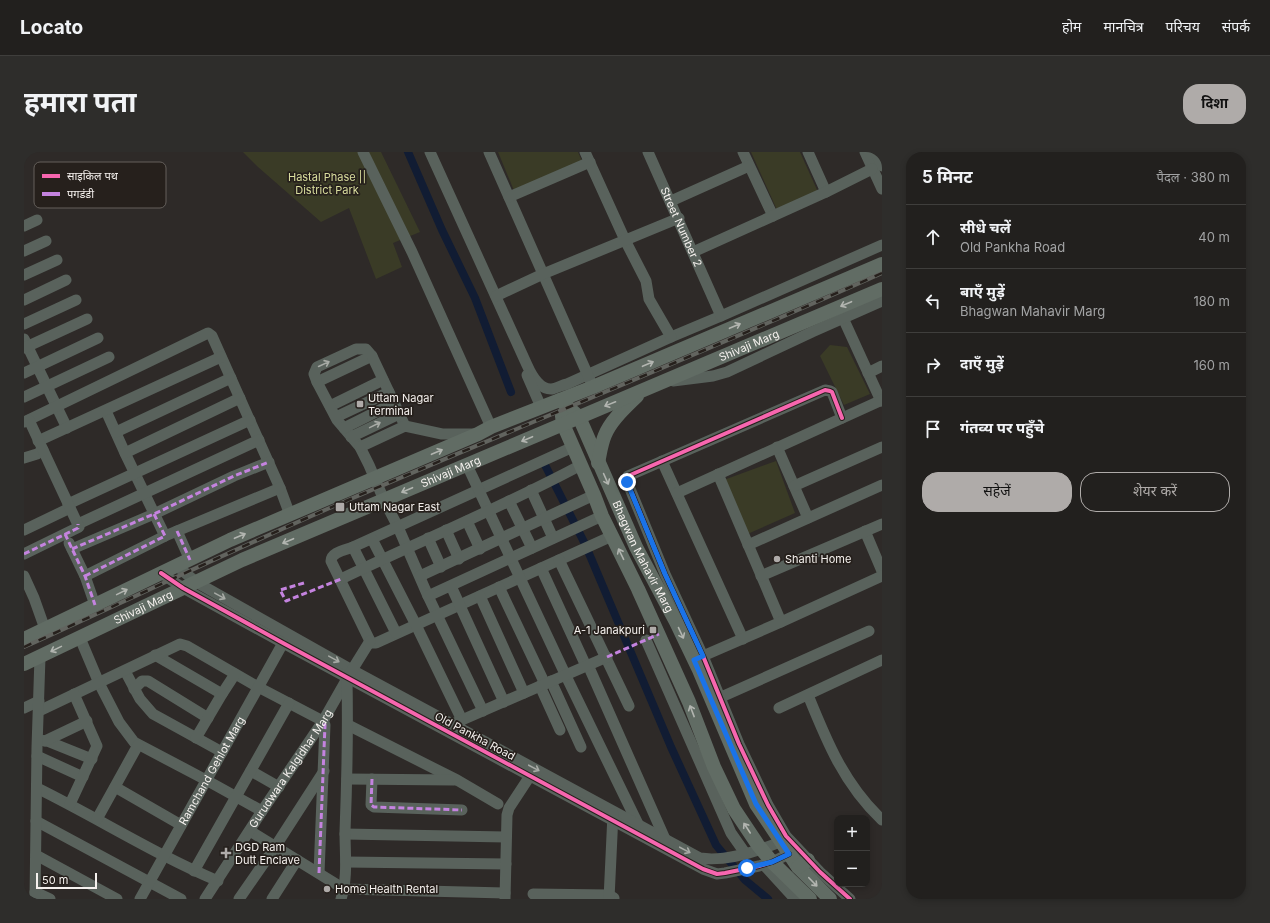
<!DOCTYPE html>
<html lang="hi">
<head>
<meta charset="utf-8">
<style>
	:root { --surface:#22201e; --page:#2e2d2b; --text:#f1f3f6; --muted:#a2a3a4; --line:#3f3e3c; --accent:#afaba9 }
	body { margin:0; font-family:Inter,"Noto Sans Devanagari",sans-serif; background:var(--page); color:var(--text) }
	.controls { position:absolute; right:12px; bottom:12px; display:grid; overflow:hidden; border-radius:8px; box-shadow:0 2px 6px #0003 }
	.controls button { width:36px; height:36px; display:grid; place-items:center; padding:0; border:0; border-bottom:1px solid var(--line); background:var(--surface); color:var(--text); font:20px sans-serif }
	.scale { position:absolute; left:12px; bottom:10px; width:61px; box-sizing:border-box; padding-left:4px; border:2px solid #f5f1ee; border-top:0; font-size:11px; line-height:14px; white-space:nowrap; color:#f5f1ee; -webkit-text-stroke:3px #26201c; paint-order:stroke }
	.stop { position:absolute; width:12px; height:12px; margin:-9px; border:3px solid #1a73e8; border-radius:50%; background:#fff }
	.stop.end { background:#1a73e8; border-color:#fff; box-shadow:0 1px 4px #0008 }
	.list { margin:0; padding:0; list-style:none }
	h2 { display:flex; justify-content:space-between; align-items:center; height:52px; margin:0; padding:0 16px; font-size:17px }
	h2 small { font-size:13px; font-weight:400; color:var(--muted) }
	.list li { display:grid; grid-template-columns:26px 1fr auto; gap:12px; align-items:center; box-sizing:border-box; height:64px; padding:0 16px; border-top:1px solid var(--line) }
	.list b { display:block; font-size:15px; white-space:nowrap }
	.list p { margin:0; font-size:13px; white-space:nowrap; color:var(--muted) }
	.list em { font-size:13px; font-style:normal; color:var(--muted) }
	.actions { display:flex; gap:8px; padding:12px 16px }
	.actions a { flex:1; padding:9px 0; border:1px solid var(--accent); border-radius:16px; text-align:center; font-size:14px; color:var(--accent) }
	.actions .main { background:var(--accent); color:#111 }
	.icon { flex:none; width:22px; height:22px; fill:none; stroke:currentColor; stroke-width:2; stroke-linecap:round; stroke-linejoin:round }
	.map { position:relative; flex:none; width:858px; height:747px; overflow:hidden; border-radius:16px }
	header { display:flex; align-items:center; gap:24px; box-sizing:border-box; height:56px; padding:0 20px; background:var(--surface); border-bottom:1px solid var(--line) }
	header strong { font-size:19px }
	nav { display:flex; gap:22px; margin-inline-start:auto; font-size:14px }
	.intro { display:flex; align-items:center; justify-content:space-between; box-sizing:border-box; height:96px; padding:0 24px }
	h1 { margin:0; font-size:28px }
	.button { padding:10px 18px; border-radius:16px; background:var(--accent); color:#111; font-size:14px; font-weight:700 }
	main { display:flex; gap:24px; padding:0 24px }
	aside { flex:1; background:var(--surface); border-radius:16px; box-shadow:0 2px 6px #0003 }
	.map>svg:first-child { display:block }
	.green { fill:#3a3b26 }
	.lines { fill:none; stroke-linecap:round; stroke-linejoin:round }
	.canal { stroke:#111c33; stroke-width:8 }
	.minor { stroke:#59625c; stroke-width:11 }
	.major { stroke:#616c64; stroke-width:14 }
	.rail-casing { stroke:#62645f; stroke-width:4 }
	.rail { stroke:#26201c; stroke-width:2.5; stroke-dasharray:8; stroke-linecap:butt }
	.quiet { stroke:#c483df; stroke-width:3; stroke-dasharray:6 3; stroke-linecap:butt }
	.cycleway-casing { stroke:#26201c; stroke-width:6 }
	.cycleway { stroke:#f766af; stroke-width:4 }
	.oneway { stroke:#b2b5b0 }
	.oneway2 { stroke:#a7aaa5 }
	.route { stroke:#1a73e8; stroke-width:5 }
	.poi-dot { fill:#afaba9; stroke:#26201c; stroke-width:1.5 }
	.labels { text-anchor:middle; stroke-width:3.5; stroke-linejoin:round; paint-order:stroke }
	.park-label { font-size:11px; fill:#dade9e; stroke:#26201c }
	.street-label { font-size:11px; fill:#f5f1ee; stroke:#26201c }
	.poi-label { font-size:11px; fill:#f5f1ee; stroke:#26201c; text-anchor:start }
	.key { fill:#26201c; stroke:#645f5b; stroke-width:1 }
	.key-label { font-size:11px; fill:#f5f1ee }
</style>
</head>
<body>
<header>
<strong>Locato</strong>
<nav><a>होम</a><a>मानचित्र</a><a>परिचय</a><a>संपर्क</a></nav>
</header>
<div class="intro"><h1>हमारा पता</h1><a class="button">दिशा</a></div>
<main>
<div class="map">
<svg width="858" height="747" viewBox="0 0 858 747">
	<rect width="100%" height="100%" fill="#2e2a28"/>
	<g class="green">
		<polygon points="219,0 357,0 396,80 369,91 378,115 352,127 325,56 297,70 234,15"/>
		<polygon points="474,0 554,0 560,14 491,41"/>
		<polygon points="727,0 776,0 794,40 753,58"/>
		<polygon points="806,193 823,195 846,242 820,253 796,204"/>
		<polygon points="752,309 771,361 719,384 697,329"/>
	</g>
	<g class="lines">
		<g class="canal">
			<polyline points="384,0 418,78 451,146 487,240"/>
			<polyline points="521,313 561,392 647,595 692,693 721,728 744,747"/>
		</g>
		<g class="minor">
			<polyline points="339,0 388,100 467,275"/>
			<path d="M406,0L503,213C507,222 515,238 528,237C533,236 538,233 543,232L647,185L697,164"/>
			<polyline points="465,0 566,228"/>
			<polyline points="561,0 601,88 622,129 625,147 647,185"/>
			<path id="s1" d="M624,0L697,164L858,93"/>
			<polyline points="719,0 749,64"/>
			<polyline points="784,0 802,40"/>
			<polyline points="841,0 858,37"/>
			<polyline points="852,0 858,14"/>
			<polyline points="485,45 566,10"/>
			<polyline points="647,49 725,14"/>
			<polyline points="0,74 13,68"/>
			<polyline points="0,99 22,89"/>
			<polyline points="669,100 802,40 848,17"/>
			<polyline points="0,123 33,108"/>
			<polyline points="472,144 519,122 655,66"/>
			<polyline points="0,148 42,128"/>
			<polyline points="819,166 857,249"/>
			<polyline points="0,172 52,148"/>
			<polyline points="0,187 43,276"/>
			<polyline points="0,196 63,167"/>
			<polyline points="0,221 74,186"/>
			<polyline points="844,221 858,214"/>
			<polyline points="503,223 517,255"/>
			<polyline points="649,229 689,224 703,220 788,180 858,149"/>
			<polyline points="293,230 348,204"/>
			<polyline points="0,245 85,205"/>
			<polyline points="306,254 359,228"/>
			<polyline points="82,259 101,301 141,384"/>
			<polyline points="312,265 365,240"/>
			<polyline points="818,266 808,240 806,239 801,238 604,324 602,327 641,422 679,504 715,592 744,653 762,684 796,720 826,747"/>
			<polyline points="0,270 184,181 188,184 256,336 266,363"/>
			<polyline points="381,274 348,204 342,197 332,197 293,215 290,222 293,230 313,268 336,295 345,313 360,348 374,375 404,444 459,559"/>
			<polyline points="320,276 370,251"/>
			<polyline points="92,280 207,226"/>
			<polyline points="327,285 375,262"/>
			<polyline points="14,289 197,205"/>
			<polyline points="336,295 381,274 418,282 451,282"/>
			<path d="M549,295L329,395C322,398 307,400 307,409L346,489L347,491H352L588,384"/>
			<polyline points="753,295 784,366"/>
			<polyline points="101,301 216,246"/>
			<polyline points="0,306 13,302 19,298"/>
			<polyline points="638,309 719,487"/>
			<polyline points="443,313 542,524 614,672"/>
			<polyline points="694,322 757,470"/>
			<polyline points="770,334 858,295"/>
			<polyline points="507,338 529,386"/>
			<polyline points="653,341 858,248"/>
			<polyline points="485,349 508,396"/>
			<polyline points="44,352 226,268"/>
			<polyline points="443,369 456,397"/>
			<polyline points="54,372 235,288"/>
			<polyline points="0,378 46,356"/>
			<polyline points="422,378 435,407"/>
			<polyline points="153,379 166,408"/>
			<polyline points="841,379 858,419"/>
			<polyline points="404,386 417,415"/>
			<polyline points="348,387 392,473 438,568"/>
			<polyline points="45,391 61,424 71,453"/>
			<polyline points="724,393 858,333"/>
			<polyline points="329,395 372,481"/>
			<polyline points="48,397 130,362 210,324 245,310"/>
			<polyline points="0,402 55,375 5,268"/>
			<polyline points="535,408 605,554"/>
			<path d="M153,414L172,430L328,518L676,706C701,710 734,699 756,690"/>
			<polyline points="517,416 562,514"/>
			<polyline points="137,421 159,436 259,491 679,717 693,722 701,721 735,714 748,710 765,702"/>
			<polyline points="0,424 10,446 21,477"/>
			<polyline points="61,424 141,384 256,336"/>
			<polyline points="396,424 570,343"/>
			<polyline points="737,424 858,372"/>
			<path d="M317,427C396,389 479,355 557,313"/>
			<polyline points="427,434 480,550"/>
			<polyline points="475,435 521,532"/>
			<polyline points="404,444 578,364"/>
			<polyline points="456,444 500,541"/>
			<polyline points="56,486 75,531 95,570 110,590 182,628 238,659"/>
			<polyline points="622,488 707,681 721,701"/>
			<polyline points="131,503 198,542"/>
			<polyline points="672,507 757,470 858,424"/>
			<polyline points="564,513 641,687"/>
			<polyline points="101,519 116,547 129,562 198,600"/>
			<polyline points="527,529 557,595"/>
			<polyline points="516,534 536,578"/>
			<polyline points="110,537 118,529 124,529 184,566"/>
			<path d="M784,543C803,590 820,632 858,668"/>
			<polyline points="695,546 845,479"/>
			<polyline points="0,556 15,549"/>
			<polyline points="755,556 858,508"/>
			<polyline points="15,559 156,492 163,494 234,535 299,569 301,573 295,721"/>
			<polyline points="431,571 583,505"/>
			<polyline points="324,573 433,628 474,652"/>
			<polyline points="172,586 198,542 211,522"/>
			<polyline points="14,588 23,589 68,607"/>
			<polyline points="21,589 63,569"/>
			<polyline points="13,604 59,625"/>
			<polyline points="227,619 255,635"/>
			<polyline points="323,627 430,628"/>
			<polyline points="348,627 347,653 350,655 438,658"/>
			<polyline points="91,635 157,673"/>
			<path d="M13,636C74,666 132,703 194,729"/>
			<polyline points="46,652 73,594 50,542"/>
			<polyline points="73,667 114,593"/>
			<polyline points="12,669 157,747"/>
			<polyline points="226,679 320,737 481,741"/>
			<polyline points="321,682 482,685"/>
			<polyline points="12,703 93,747"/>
			<polyline points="322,710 482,712"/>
			<polyline points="740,713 771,747"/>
			<polyline points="170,719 265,551"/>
			<polyline points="11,740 26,747"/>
			<polyline points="509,742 585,743 590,746"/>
			<polyline points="11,747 13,595 16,505"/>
			<path id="s2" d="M116,747L259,491"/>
			<path id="s3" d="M181,747L238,659L299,569L328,518L346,489"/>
			<polyline points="215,747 251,695 300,619"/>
			<polyline points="248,747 273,708"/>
			<path d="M317,747C324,726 321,702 321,680C323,629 324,578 323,526"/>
			<polyline points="481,747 483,663 485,656 506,624"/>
			<polyline points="585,747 589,662"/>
		</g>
		<g class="major">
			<path id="s4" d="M536,248L555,265L612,395L652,470L675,518L732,652L774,715L806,747"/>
			<polyline points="538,264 539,272 570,343 578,364 614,437 665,550 690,615 710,657 734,693 748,710 786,747"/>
			<path d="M574,311C576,302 577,292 581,283C587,268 602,255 613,244"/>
			<polyline points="0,487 206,388 454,282 467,275 569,235 858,112"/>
			<path id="s5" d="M0,512L218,408L858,137"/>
			<polyline points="774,715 784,708"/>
		</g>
		<defs>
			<path id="rail" d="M0,495C106,447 211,397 317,351C497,274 679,201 858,121"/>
		</defs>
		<use href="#rail" class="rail-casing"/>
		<use href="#rail" class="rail"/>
		<g class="quiet">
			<polyline points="153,379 166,408"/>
			<polyline points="41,382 61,424 71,453"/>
			<polyline points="48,397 130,362 210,324 245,310"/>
			<polyline points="0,402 54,376 54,372"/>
			<polyline points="61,424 141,384 130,362"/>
			<polyline points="280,431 256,438 262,449 317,427"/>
			<polyline points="583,505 635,482"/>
			<polyline points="348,627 347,653 350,655 438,658"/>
			<polyline points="295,721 301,573 299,569"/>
		</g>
		<defs>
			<g id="cycleway">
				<polyline points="818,266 808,240 806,239 801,238 604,324 602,327 641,422 679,504 715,592 744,653 762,684 796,720 826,747"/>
				<polyline points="137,421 159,436 259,491 679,717 693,722 701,721 735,714 748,710 765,702"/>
			</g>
		</defs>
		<use href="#cycleway" class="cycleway-casing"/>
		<use href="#cycleway" class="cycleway"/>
	</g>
	<defs><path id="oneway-shaft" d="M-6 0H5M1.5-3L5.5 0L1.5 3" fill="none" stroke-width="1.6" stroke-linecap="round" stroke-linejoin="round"/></defs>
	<g class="oneway">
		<use href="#oneway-shaft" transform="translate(822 152) rotate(157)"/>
		<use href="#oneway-shaft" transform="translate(711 174) rotate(-23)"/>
		<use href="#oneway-shaft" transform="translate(624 212) rotate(-23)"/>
		<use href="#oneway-shaft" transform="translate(586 252) rotate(158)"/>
		<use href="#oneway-shaft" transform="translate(503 287) rotate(157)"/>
		<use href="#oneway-shaft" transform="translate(413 300) rotate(-23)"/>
		<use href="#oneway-shaft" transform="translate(582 327) rotate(66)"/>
		<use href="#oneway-shaft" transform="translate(383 338) rotate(157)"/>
		<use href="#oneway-shaft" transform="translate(216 384) rotate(-23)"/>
		<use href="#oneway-shaft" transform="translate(264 389) rotate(157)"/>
		<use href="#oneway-shaft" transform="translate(597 402) rotate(-116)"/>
		<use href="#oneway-shaft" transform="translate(98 440) rotate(-26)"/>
		<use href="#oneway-shaft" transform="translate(657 481) rotate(65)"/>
		<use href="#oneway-shaft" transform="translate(32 497) rotate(154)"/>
		<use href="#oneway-shaft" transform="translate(668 559) rotate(-111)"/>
		<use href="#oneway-shaft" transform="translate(723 676) rotate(-123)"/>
		<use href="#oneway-shaft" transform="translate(789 730) rotate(46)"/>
	</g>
	<g class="oneway2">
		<use href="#oneway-shaft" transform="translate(300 212) rotate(-25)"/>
		<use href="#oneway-shaft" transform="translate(351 273) rotate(-26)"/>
		<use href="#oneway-shaft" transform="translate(196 444) rotate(29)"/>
		<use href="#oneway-shaft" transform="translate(310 507) rotate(29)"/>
		<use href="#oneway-shaft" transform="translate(510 616) rotate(28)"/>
		<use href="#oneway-shaft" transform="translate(661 698) rotate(28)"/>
	</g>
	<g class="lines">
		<polyline class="route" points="603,330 641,422 679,504 670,508 732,652 765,702 748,710 723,716"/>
	</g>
	<g class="poi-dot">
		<rect x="332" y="248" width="8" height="8" rx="2"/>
		<rect x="311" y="350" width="10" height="10" rx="2"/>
		<circle cx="753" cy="407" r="4"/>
		<rect x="625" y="474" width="8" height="8" rx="2"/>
		<path d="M200 695h4v4h4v4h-4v4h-4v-4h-4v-4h4z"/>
		<circle cx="303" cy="737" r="4"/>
	</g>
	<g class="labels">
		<g class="park-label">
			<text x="303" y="29">Hastal Phase ||<tspan x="303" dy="13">District Park</tspan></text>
		</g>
		<g class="street-label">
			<text dy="4" stroke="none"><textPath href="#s1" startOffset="82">Street Number 2</textPath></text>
			<text dy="4" stroke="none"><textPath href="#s5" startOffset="792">Shivaji Marg</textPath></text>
			<text dy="4" stroke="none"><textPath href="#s5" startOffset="468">Shivaji Marg</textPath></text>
			<text dy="4" stroke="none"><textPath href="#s4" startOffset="179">Bhagwan Mahavir Marg</textPath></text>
			<text dy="4" stroke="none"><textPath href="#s5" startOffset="132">Shivaji Marg</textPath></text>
			<text transform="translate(451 584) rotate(28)" y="4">Old Pankha Road</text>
			<text dy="4" stroke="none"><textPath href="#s3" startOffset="156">Gurudwara Kalgidhar Marg</textPath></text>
			<text dy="4" stroke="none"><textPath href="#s2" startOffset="147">Ramchand Gehlot Marg</textPath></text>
		</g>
		<g class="poi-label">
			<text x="344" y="250">Uttam Nagar<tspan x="344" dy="13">Terminal</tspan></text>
			<text x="325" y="359">Uttam Nagar East</text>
			<text x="761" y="411">Shanti Home</text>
			<text x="621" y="482" text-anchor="end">A-1 Janakpuri</text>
			<text x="211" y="699">DGD Ram<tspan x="211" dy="13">Dutt Enclave</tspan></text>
			<text x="311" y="741">Home Health Rental</text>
		</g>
	</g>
	<rect x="10" y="10" width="132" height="46" rx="6" class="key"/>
	<rect x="18" y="22" width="18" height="4" fill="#f766af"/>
	<rect x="18" y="40" width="18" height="4" fill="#c483df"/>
	<g class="key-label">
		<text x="43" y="28">साइकिल पथ</text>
		<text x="43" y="46">पगडंडी</text>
	</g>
</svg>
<div class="controls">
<button>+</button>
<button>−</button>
</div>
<div class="scale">50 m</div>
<div class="stop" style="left:723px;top:716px"></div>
<div class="stop end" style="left:603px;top:330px"></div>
</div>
<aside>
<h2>5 मिनट<small>पैदल · 380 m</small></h2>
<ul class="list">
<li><svg class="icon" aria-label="ahead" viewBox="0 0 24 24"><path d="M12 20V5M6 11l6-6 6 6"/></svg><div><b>सीधे चलें</b><p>Old Pankha Road</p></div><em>40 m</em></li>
<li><svg class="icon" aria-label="left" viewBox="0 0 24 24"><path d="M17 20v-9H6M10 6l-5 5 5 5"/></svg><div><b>बाएँ मुड़ें</b><p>Bhagwan Mahavir Marg</p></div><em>180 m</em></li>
<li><svg class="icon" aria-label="right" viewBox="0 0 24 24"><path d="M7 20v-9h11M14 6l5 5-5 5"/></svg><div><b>दाएँ मुड़ें</b></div><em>160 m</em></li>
<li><svg class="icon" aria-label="arrive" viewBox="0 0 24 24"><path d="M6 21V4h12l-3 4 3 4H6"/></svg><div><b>गंतव्य पर पहुँचे</b></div></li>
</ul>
<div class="actions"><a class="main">सहेजें</a><a>शेयर करें</a></div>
</aside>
</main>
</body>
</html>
